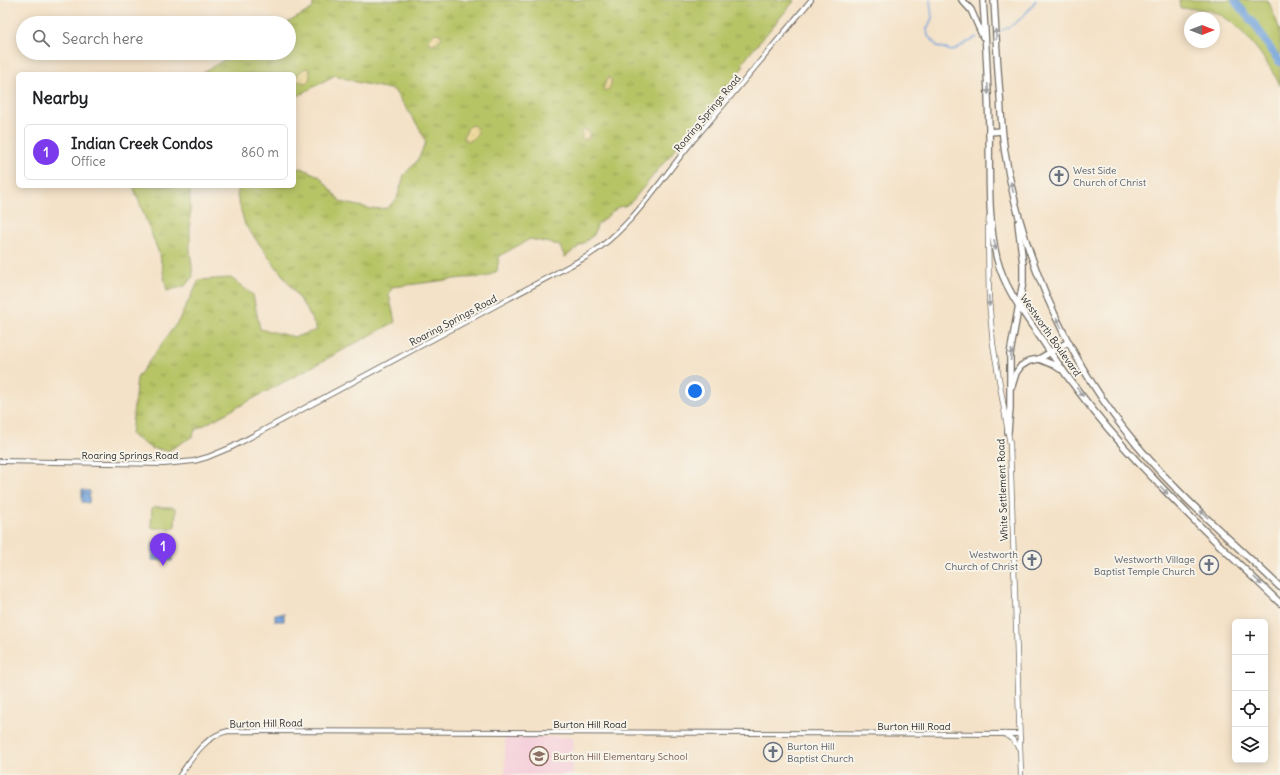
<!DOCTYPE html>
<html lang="en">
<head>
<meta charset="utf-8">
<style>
	:root { --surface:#fff; --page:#f6f6f6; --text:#202124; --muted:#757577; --line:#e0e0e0; --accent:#7c3aed }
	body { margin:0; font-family:Delius,sans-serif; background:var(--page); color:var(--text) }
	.controls { position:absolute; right:12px; bottom:12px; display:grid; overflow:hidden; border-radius:6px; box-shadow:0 2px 10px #0003 }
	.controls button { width:36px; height:36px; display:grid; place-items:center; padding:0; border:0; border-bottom:1px solid var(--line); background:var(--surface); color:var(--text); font:20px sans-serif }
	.compass { position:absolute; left:1184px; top:12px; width:36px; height:36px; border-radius:50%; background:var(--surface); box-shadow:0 2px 10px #0003; rotate:90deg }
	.you { position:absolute; left:695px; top:391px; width:14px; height:14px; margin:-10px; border:3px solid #fff; border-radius:50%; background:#1a73e8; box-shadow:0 0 0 6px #1a73e833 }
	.badge { display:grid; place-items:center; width:26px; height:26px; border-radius:50%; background:var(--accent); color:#fff; font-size:13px; font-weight:700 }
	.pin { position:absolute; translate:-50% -33px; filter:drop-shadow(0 1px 2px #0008) }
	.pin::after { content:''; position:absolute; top:21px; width:14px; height:12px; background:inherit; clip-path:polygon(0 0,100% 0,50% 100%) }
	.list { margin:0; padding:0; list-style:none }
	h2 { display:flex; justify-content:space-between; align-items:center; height:52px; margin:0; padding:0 16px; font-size:17px }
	h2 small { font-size:13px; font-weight:400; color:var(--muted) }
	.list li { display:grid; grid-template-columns:26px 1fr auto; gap:12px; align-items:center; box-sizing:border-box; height:56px; margin:0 8px 8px; padding:0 8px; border:1px solid var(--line); border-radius:6px }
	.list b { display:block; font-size:15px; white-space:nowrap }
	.list p { margin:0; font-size:13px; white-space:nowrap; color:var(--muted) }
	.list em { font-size:13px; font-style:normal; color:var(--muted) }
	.icon { flex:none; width:22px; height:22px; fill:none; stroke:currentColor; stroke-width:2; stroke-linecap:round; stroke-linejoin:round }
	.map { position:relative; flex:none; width:1280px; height:775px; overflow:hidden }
	.search { position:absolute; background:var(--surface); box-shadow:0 2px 10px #0003; left:16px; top:16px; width:280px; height:44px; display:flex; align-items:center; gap:10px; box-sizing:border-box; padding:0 14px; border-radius:22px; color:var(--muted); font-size:15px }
	.panel { position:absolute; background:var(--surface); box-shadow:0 2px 10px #0003; left:16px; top:72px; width:280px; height:116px; border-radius:6px }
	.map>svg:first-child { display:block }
	.built { fill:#f5cfda }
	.grass { fill:url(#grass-tufts); stroke:#717848 }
	.sand { fill:url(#sand-dots); stroke:#8c8264 }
	.park { fill:#b7c466; stroke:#717848 }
	.water { fill:url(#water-waves); stroke:#4e6683 }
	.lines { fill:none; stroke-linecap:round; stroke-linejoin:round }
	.stream { stroke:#71a2db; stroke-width:1.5 }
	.river { stroke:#71a2db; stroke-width:8 }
	.tertiary-casing { stroke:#716b62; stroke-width:6 }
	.secondary-casing { stroke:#716b62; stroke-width:6 }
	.primary-casing { stroke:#716b62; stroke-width:8 }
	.tertiary { stroke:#fff; stroke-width:4 }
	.secondary { stroke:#fff; stroke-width:4.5 }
	.primary { stroke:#fff; stroke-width:5.5 }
	.oneway { fill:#a0a0a0 }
	.labels { text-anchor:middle; stroke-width:4; stroke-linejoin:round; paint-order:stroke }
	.street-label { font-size:10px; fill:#2b2b2b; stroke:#f7f3e8 }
	.worship-label { font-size:10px; fill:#5b616d; stroke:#f7f3e8; text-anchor:start }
	.education-label { font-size:10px; fill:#785e54; stroke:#f7f3e8; text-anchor:start }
</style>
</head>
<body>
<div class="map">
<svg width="1280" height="775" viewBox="0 0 1280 775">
	<defs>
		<pattern id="grass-tufts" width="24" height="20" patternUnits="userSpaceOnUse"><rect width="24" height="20" fill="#b7c466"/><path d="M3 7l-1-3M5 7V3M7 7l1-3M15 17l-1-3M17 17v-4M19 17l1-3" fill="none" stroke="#959f54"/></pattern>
		<pattern id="sand-dots" width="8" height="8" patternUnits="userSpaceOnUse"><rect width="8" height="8" fill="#eeda9e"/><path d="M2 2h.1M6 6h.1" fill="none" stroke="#cb8" stroke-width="1.8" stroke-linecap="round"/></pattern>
		<pattern id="water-waves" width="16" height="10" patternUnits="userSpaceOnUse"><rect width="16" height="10" fill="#71a2db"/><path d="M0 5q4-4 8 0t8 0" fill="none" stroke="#5d84b2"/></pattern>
	</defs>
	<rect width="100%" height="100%" fill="#f7f3e8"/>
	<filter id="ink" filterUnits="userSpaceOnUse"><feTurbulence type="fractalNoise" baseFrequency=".025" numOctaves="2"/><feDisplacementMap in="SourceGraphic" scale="8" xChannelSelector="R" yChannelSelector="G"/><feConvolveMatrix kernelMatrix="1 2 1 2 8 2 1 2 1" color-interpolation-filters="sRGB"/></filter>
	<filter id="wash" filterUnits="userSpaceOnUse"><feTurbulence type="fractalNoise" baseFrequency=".012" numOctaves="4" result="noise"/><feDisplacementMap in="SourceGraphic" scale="16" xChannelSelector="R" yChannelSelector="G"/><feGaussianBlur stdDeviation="0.9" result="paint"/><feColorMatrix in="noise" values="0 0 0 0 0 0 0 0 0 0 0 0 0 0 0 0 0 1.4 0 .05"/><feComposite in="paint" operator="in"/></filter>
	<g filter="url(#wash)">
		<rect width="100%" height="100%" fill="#f4e2c8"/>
		<rect class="built" x="505" y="737" width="68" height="38"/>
		<g class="grass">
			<polygon points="314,0 795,0 742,63 744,66 632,201 625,206 618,207 597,225 594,235 565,257 559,245 530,239 499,256 497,271 486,277 463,278 392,287 389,294 395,322 195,430 193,436 168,451 151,448 131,435 137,378 179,320 199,280 231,278 253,295 260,329 295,337 317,330 307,310 293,289 245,225 237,196 239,186 294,186 294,170 301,168 319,176 341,202 372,209 387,208 397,199 404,175 417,161 426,142 420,129 394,90 356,82 335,75 294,98 294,74 200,74 236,53 289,53 289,23 287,23 312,9"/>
			<polygon points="133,186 190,186 190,250 193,276 185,286 167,291 160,256"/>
		</g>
		<g class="sand">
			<polygon points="435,33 440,34 442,38 434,44 430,44 428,40"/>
			<path d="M308,68L310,73L309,82L305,83L296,80C296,75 303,68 308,68Z"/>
			<polygon points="608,78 610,78 612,81 609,89 605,91 603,87"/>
			<polygon points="472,125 476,127 478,132 472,140 468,141 464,139 463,135 466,133 468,127"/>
			<polygon points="584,130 587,130 589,133 589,138 586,140 582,139 581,131"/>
		</g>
		<g class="park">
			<path d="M1179,0H1268L1280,30V86C1270,63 1238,20 1214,12C1204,8 1191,9 1180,8Z"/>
			<polygon points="154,507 173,507 176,509 175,526 173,528 153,528 151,526 152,508"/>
		</g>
		<g class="water">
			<polygon points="82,490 90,491 89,503 82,502"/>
			<polygon points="153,543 172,544 172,561 152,560"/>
			<rect x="275" y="614" width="9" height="7"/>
		</g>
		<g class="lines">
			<g class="stream">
				<polyline points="930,0 932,18 927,29 928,36 937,46 952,51 977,37"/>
				<polyline points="1232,0 1236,3"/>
				<path d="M1001,31C1018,23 1025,16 1036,0"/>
			</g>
			<polyline class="river" points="1235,0 1236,3 1256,26 1273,53 1280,62"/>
		</g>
	</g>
	<g filter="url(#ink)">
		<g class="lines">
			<defs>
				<g id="tertiary">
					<path d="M0,461L164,464L194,461L208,457L232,447L586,257C633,228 661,178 696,137C735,92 773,46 811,0"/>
					<path d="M180,775C193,757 205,736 228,731L1019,734"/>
				</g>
				<g id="secondary">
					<polyline points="989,217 988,230 989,300 993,344 1010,444 1021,775"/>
					<polyline points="1005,734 1013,740 1019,748"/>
				</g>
				<g id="primary">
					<polyline points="962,0 971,10 983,37"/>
					<path d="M983,0C986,43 988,85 989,128C990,171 987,217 997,259C1005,289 1023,312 1040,337C1073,387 1111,435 1153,478C1193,521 1237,562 1280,603"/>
					<path d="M994,0C996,32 997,64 1000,95C1001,115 1002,134 1005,153C1021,252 1063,350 1124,429C1169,488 1227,536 1280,587"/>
					<polyline points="989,132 1002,131"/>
					<polyline points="1039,359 1054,365 1060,369"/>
					<polyline points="1012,386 1016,373 1021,366 1029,361 1039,359 1068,342"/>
					<polyline points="1008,432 1010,408 1010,354 1023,282 1023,264 1018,223"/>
				</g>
			</defs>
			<use href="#tertiary" class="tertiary-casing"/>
			<use href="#secondary" class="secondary-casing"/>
			<use href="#primary" class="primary-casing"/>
			<use href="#tertiary" class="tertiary"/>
			<use href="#secondary" class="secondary"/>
			<use href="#primary" class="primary"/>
		</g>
		<defs><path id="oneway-solid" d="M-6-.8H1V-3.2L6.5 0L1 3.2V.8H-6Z"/></defs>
		<g class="oneway">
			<use href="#oneway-solid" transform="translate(996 34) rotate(-93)"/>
			<use href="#oneway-solid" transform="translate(988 89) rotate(87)"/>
			<use href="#oneway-solid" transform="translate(1012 187) rotate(-103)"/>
			<use href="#oneway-solid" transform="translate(995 245) rotate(80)"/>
			<use href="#oneway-solid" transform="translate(989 301) rotate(86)"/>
			<use href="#oneway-solid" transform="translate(1059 323) rotate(-116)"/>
			<use href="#oneway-solid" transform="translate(1011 355) rotate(-85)"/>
			<use href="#oneway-solid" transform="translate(1080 392) rotate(53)"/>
			<use href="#oneway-solid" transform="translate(1164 490) rotate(46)"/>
			<use href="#oneway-solid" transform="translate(1204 514) rotate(-136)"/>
			<use href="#oneway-solid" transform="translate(1258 581) rotate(44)"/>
		</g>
	</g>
	<defs>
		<symbol id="church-ring" viewBox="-11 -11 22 22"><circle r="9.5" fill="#f7f3e8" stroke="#6b7280" stroke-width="1.5"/><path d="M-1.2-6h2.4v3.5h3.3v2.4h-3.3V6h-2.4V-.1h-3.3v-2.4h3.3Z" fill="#6b7280"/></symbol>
		<symbol id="school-ring" viewBox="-11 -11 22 22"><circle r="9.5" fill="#f7f3e8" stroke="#8d6e63" stroke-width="1.5"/><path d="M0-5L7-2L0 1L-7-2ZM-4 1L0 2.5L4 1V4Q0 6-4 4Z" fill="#8d6e63"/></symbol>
	</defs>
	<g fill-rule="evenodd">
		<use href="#church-ring" x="1048" y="165" width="22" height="22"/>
		<use href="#church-ring" x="1021" y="549" width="22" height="22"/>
		<use href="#church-ring" x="1198" y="554" width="22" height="22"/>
		<use href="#church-ring" x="762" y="741" width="22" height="22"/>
		<use href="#school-ring" x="528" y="745" width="22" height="22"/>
	</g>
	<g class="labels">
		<g class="street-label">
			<text transform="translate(707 113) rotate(-50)" y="4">Roaring Springs Road</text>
			<text transform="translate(453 320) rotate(-28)" y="4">Roaring Springs Road</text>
			<text transform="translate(1051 335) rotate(55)" y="4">Westworth Boulevard</text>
			<text x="130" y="459">Roaring Springs Road</text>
			<text transform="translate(1002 490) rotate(-92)" y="4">White Settlement Road</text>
			<text transform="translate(266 723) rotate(-1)" y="4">Burton Hill Road</text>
			<text x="590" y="728">Burton Hill Road</text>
			<text x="914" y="730">Burton Hill Road</text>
		</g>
		<g class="worship-label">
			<text x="1073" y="174">West Side<tspan x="1073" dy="12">Church of Christ</tspan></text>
			<text x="1018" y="558" text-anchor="end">Westworth<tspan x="1018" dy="12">Church of Christ</tspan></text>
			<text x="1195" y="563" text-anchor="end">Westworth Village<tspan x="1195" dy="12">Baptist Temple Church</tspan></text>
			<text x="787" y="750">Burton Hill<tspan x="787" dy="12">Baptist Church</tspan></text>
		</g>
		<g class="education-label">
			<text x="553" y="760">Burton Hill Elementary School</text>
		</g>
	</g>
</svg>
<div class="controls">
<button>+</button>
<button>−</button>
<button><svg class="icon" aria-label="locate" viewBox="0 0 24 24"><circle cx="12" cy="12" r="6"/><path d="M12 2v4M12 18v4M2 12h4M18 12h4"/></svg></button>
<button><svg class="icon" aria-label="layers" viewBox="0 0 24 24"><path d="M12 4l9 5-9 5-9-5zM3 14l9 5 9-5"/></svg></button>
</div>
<svg class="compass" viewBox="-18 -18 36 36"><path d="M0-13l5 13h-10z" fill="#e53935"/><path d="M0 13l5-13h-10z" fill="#757577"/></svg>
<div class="you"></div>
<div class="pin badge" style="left:163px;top:566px">1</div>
<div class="search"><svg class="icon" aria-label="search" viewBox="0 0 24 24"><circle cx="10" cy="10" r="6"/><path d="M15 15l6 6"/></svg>Search here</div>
<section class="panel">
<h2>Nearby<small></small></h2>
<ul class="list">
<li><span class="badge">1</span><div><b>Indian Creek Condos</b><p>Office</p></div><em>860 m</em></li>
</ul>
</section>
</div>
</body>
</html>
